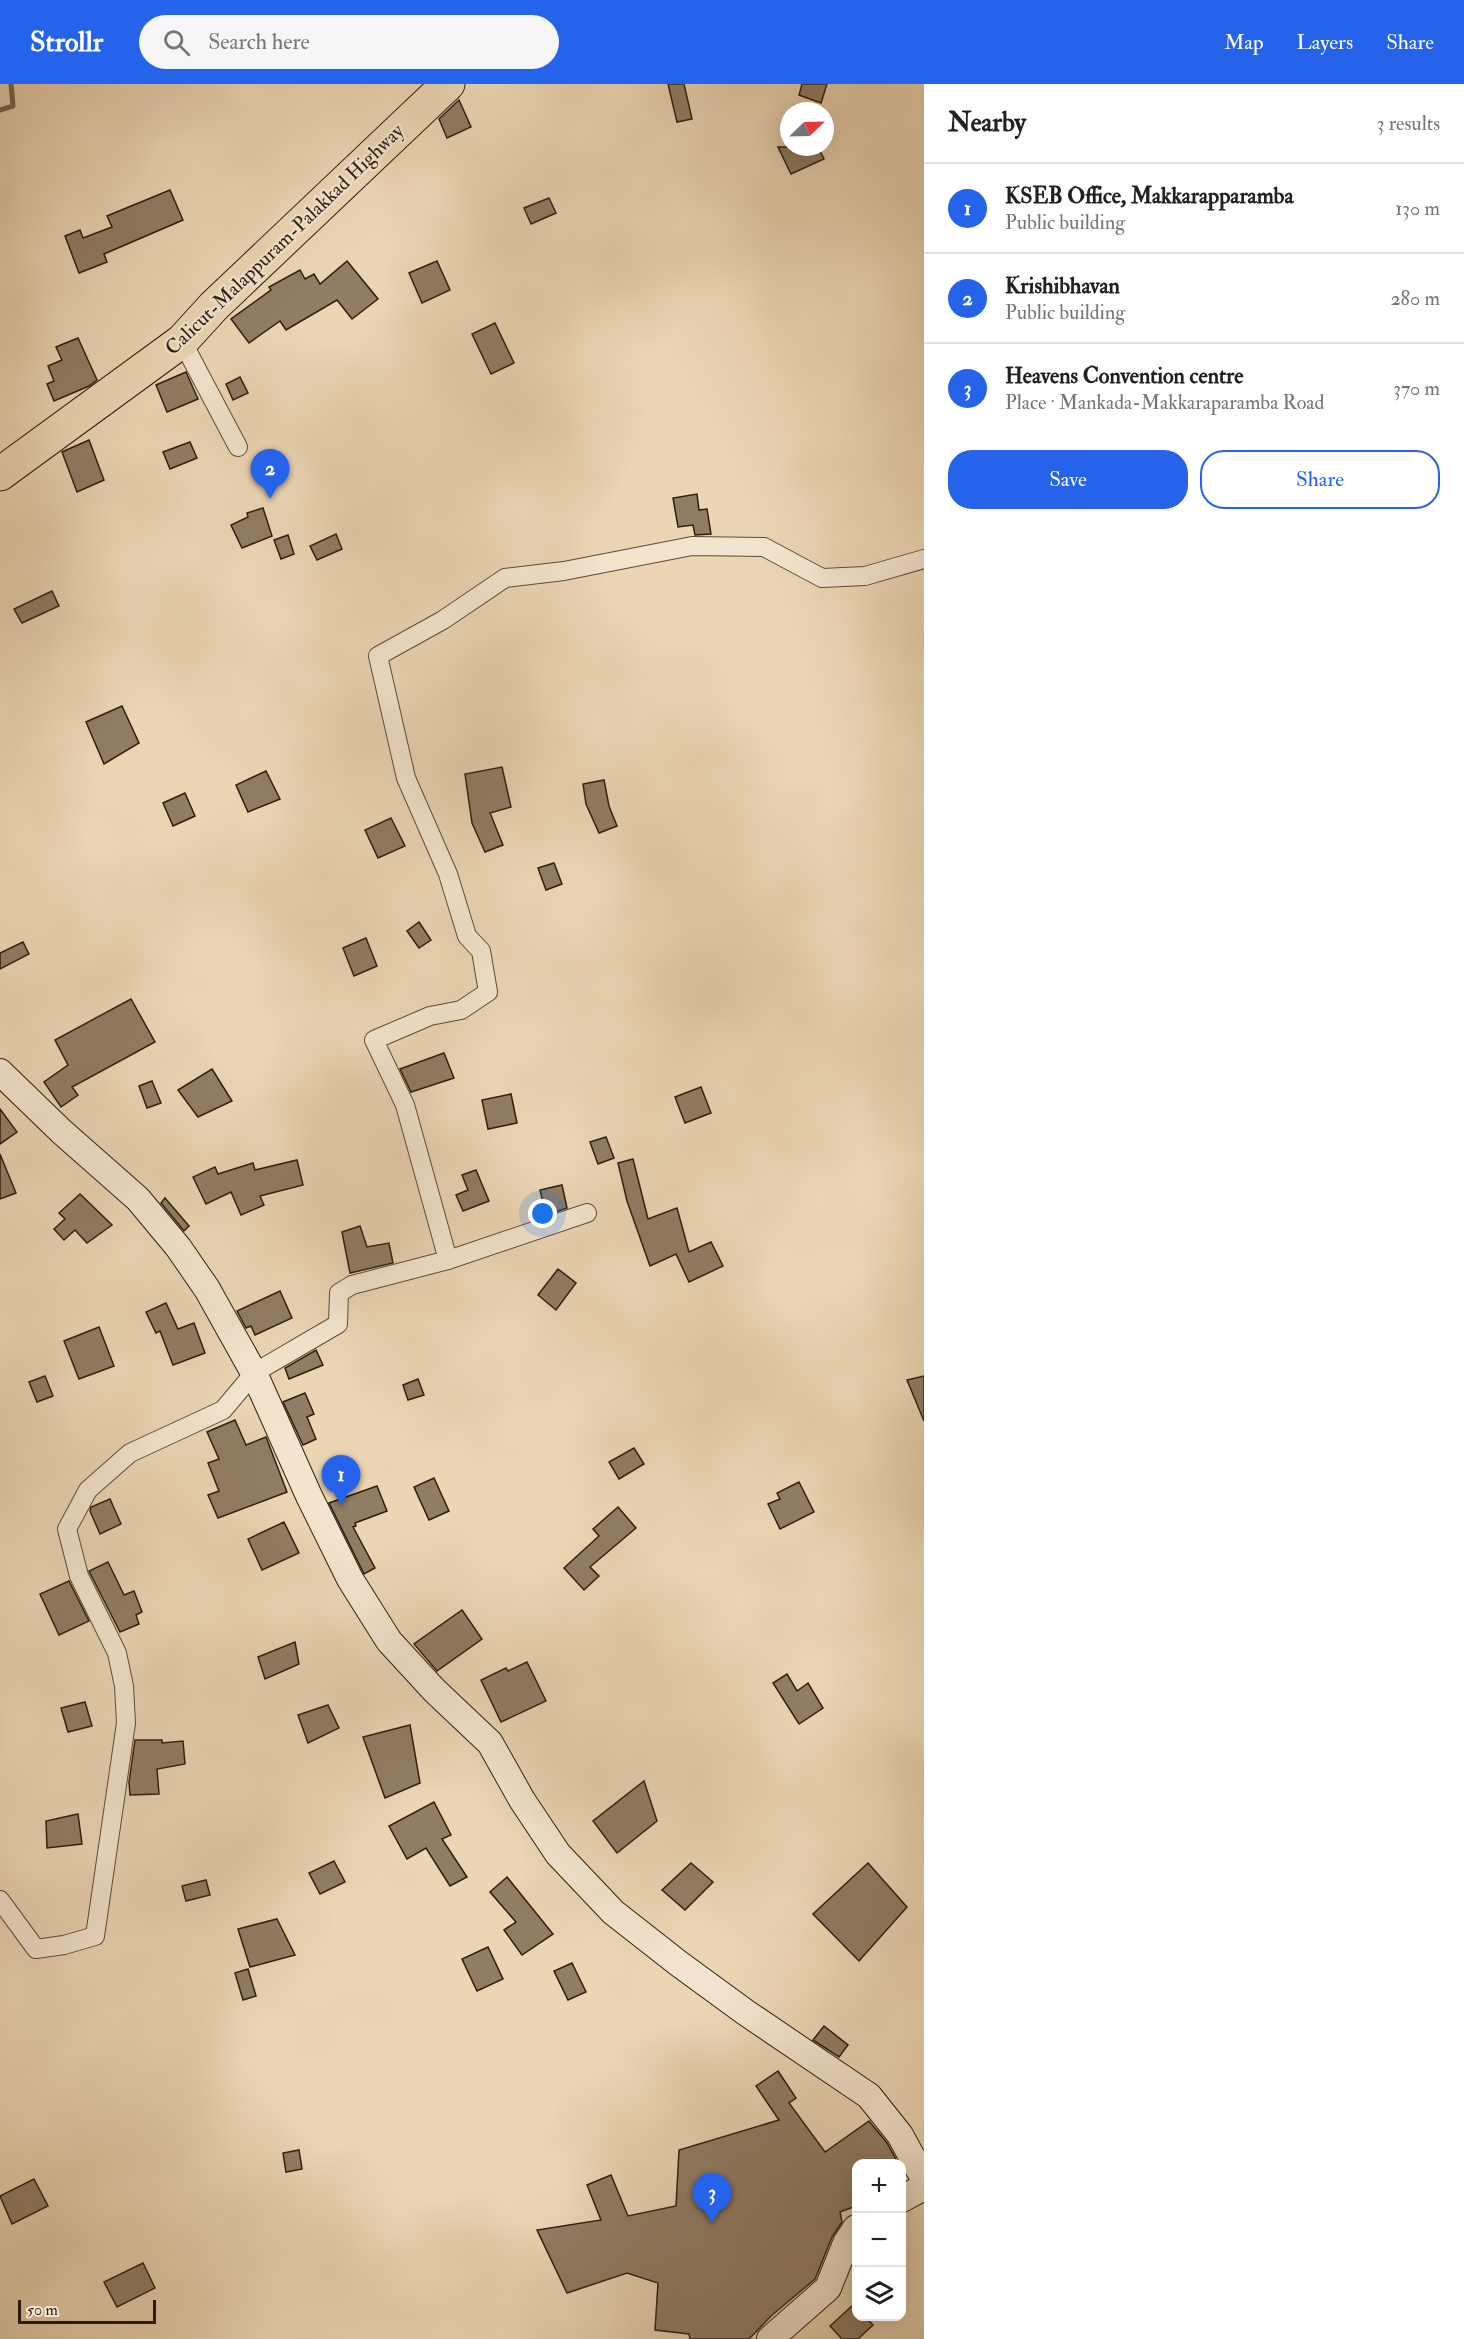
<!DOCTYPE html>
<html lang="en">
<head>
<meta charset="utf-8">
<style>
	:root { --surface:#fff; --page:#f6f6f6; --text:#202124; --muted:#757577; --line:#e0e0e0; --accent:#2563eb }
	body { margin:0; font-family:"IM FELL Double Pica",serif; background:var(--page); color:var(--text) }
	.controls { position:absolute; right:18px; bottom:18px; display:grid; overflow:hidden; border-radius:12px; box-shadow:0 6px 24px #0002 }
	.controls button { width:54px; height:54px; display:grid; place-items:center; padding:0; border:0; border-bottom:2px solid var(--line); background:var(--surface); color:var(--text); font:30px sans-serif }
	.compass { position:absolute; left:780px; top:18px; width:54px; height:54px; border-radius:50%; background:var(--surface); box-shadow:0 6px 24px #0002; rotate:67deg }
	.scale { position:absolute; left:18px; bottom:15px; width:138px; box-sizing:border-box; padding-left:6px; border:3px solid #2e1d0f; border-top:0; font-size:16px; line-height:21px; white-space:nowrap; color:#2e1d0f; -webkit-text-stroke:4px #f2e4ce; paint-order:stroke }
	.you { position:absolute; left:543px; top:1130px; width:21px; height:21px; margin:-15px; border:4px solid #fff; border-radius:50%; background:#1a73e8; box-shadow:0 0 0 9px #1a73e833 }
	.badge { display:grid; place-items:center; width:39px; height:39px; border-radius:50%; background:var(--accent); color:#fff; font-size:20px; font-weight:700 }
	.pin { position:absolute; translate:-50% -50px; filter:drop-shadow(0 2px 3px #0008) }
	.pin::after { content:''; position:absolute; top:32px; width:21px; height:18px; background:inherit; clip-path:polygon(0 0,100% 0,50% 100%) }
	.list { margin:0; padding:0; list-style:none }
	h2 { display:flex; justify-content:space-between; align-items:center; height:78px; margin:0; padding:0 24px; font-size:26px }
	h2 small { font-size:20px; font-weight:400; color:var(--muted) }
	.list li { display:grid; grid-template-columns:39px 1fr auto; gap:18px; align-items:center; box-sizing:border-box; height:90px; padding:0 24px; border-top:2px solid var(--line) }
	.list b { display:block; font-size:22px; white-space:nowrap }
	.list p { margin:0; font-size:20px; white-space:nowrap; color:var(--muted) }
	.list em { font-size:20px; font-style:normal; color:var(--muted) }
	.actions { display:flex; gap:12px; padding:18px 24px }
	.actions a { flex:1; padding:14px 0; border:2px solid var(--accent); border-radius:24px; text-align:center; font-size:21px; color:var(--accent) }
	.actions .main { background:var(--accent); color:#fff }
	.icon { flex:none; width:33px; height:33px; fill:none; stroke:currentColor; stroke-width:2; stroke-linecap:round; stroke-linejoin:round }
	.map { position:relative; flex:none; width:924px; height:2255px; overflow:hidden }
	header { display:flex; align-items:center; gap:36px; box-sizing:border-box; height:84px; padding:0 30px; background:var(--accent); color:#fff }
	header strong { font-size:28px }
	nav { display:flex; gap:33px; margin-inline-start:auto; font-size:21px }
	.search { width:420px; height:54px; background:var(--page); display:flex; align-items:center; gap:15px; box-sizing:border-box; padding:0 21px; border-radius:33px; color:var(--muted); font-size:22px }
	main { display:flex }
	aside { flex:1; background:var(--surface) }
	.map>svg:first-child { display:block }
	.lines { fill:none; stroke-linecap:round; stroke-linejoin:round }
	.stream { stroke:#796650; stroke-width:5 }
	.building { fill:#907d64; stroke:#2e1d0f; stroke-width:1.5 }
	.street-casing { stroke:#5d4b38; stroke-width:20 }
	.secondary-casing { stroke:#2e1d0f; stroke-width:28 }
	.highway-casing { stroke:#2e1d0f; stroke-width:35 }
	.street { stroke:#f2e4ce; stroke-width:18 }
	.secondary { stroke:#f2e4ce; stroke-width:26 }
	.highway { stroke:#ebd5b3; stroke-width:33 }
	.labels { text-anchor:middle; stroke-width:4.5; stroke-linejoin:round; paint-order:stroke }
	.street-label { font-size:20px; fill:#2e1d0f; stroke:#f2e4ce }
</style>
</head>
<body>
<header>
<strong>Strollr</strong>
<div class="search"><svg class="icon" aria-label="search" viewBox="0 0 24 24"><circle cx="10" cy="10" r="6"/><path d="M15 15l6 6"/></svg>Search here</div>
<nav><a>Map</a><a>Layers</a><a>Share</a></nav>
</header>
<main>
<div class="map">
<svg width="924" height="2255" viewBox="0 0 924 2255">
	<rect width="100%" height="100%" fill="#ebd5b3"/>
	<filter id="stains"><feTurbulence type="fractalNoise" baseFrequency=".00333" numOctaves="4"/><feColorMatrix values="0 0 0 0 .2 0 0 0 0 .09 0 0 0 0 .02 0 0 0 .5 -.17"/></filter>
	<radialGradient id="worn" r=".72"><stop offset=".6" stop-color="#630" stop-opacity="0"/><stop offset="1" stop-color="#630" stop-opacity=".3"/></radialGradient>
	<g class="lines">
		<polyline class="stream" points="0,26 13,22 11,0"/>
	</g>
	<g class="building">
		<polygon points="668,0 684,0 692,35 677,38"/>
		<polygon points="802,0 827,0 821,19 799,11"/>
		<polygon points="459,16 471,43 447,54 439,35"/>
		<polygon points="778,63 818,63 824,75 791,90"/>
		<polygon points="170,106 183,136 104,170 107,178 79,189 65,152 80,146 83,154 112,143 107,132"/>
		<polygon points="549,114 556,129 531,140 524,124"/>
		<polygon points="347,177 378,215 352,235 337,216 286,246 280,237 249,259 231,235 271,206 269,203 300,186 305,195 314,190 320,200"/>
		<polygon points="437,177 450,206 422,219 409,189"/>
		<polygon points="495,239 514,279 491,290 472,250"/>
		<polygon points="78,254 97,296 89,302 54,317 47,300 54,297 48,282 62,276 56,263"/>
		<polygon points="186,288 198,315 167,328 156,301"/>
		<polygon points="240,293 248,309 233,316 226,300"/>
		<polygon points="89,356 104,396 77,408 62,368"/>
		<polygon points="190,358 197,374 170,385 163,368"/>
		<polygon points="697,410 699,426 707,425 711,450 695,451 693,441 678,443 673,414"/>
		<polygon points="263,424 272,452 242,464 231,441 248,433 247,429"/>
		<polygon points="336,450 342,465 317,476 310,462"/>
		<polygon points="288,451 294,470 281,475 274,456"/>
		<polygon points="52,507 59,522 22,539 14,525"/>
		<polygon points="122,622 139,659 104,680 86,638"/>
		<polygon points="502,683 511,723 490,729 503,761 485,768 472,739 465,690"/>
		<polygon points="266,687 280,715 248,728 236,701"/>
		<polygon points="604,696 609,722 617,742 599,749 586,720 583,700"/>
		<polygon points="185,709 195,732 173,742 163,719"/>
		<polygon points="391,734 405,762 378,774 365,746"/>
		<polygon points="554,779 562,800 546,806 538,784"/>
		<polygon points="419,838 431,856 419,864 407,847"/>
		<polygon points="366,854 377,882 354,892 343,864"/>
		<polygon points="23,858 29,870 0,885 0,869"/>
		<polygon points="131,915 155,958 72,1003 78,1011 61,1023 44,998 68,981 55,956"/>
		<polygon points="444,969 454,994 411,1008 400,985"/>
		<polygon points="212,985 232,1017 198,1033 178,1006"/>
		<polygon points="152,997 161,1019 147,1024 139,1002"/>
		<polygon points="701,1003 711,1029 685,1039 675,1013"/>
		<polygon points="511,1010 517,1039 488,1045 482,1016"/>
		<polygon points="0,1025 17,1048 0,1060"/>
		<polygon points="606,1053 614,1074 598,1080 590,1058"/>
		<polygon points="0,1070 16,1109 0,1115"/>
		<polygon points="633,1075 648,1135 677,1124 689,1168 711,1158 723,1182 689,1198 676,1170 650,1182 627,1117 618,1079"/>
		<polygon points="297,1076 303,1101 260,1112 264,1121 241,1131 231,1108 206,1120 193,1093 215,1083 218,1090 253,1079 255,1086"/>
		<polygon points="476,1086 489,1117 463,1127 456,1111 468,1106 462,1091"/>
		<polygon points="562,1101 567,1124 546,1131 540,1106"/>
		<polygon points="80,1110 112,1141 87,1159 75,1146 64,1156 54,1145 65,1135 59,1129"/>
		<polygon points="165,1114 189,1142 184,1147 161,1119"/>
		<polygon points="360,1142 367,1163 389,1159 393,1179 350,1189 342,1148"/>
		<polygon points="558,1185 576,1199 556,1226 538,1211"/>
		<polygon points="280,1207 292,1234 255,1251 251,1242 246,1244 237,1227"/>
		<polygon points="166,1219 178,1245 194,1239 205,1269 173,1281 160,1247 156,1249 146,1228"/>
		<polygon points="99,1243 114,1282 79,1295 64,1257"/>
		<polygon points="316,1266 323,1281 289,1295 285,1284"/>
		<polygon points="45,1292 53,1312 37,1318 29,1298"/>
		<polygon points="924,1292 924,1337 907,1296"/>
		<polygon points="418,1295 424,1311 408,1316 403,1301"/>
		<polygon points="305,1309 314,1330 307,1333 316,1355 303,1361 283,1318"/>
		<polygon points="235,1336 246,1361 266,1353 287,1408 218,1434 208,1411 219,1407 208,1379 219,1375 207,1348"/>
		<polygon points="634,1364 644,1380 619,1395 609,1378"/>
		<polygon points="434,1394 449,1427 429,1436 414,1403"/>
		<polygon points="799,1398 814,1428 780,1445 768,1420 780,1415 777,1409"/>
		<polygon points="377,1402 387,1427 355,1439 356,1442 353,1443 375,1484 364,1490 329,1419"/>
		<polygon points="110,1415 121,1440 100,1450 90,1427 91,1423"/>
		<polygon points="618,1423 636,1444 590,1483 599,1492 584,1506 564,1484 599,1452 593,1445"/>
		<polygon points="284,1438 299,1469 262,1486 248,1455"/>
		<polygon points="108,1478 124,1511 134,1507 142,1528 136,1531 139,1540 120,1548 89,1487"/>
		<polygon points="69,1497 89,1537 59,1551 40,1510"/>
		<polygon points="462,1526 482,1555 437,1587 414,1560"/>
		<polygon points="295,1558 299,1580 265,1595 258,1573"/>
		<polygon points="527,1578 546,1617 501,1638 481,1596 506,1584 508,1587"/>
		<polygon points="787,1590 797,1607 808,1599 823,1624 799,1640 773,1599"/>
		<polygon points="85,1618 92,1642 68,1648 61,1624"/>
		<polygon points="328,1621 339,1644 308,1659 298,1631"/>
		<polygon points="410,1641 420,1699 385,1714 363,1653"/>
		<polygon points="135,1656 162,1656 162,1659 183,1657 185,1680 157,1685 159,1710 130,1711 129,1698"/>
		<polygon points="644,1697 657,1737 617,1769 593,1737"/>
		<polygon points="434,1718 451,1751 442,1755 467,1793 450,1802 426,1764 407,1775 389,1742"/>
		<polygon points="78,1730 82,1760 47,1764 46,1737"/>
		<polygon points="334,1777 345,1798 320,1810 309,1789"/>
		<polygon points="691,1779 713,1798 685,1826 662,1806"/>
		<polygon points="868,1779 907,1823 859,1877 813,1830"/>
		<polygon points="507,1793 553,1850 522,1871 504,1846 516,1838 490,1808"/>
		<polygon points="206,1796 210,1811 186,1817 182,1802"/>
		<polygon points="277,1835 295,1871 250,1883 238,1845"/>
		<polygon points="488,1863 503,1895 477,1907 462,1875"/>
		<polygon points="572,1879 586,1908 568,1916 554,1887"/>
		<polygon points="248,1885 256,1912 243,1916 235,1889"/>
		<polygon points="824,1942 848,1961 839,1973 813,1956"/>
		<polygon points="778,1987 796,2014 789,2019 825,2068 869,2037 887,2059 898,2079 856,2079 856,2122 840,2128 842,2138 832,2153 815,2195 771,2232 749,2255 690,2255 689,2250 655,2246 658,2199 627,2189 567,2209 537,2146 601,2136 587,2101 611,2091 628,2132 676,2122 679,2066 779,2036 756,2002"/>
		<polygon points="299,2066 302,2085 286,2088 283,2069"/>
		<polygon points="34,2095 48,2122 12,2140 0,2112"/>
		<polygon points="143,2179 155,2204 117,2223 104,2198"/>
		<polygon points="853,2221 856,2224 856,2232 864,2232 873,2241 858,2255 842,2255 830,2242"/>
	</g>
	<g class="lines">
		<defs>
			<g id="street">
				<polyline points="182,257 238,363"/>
				<polyline points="448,1176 587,1129"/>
				<polyline points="0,1816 36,1865 64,1861 95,1852 126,1639 124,1602 117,1569 79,1492 67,1445 88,1406 130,1369 223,1326 254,1289 338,1240 339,1209 352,1201 448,1176 405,1021 374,956 430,932 461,926 488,908 481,867 467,852 448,790 406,694 378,572 443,536 505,494 564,487 692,462 764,463 822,494 865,492 924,475"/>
			</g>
			<g id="secondary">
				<polyline points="0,988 62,1048 138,1115 178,1163 207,1205 254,1289 309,1412 350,1495 389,1557 434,1606 490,1659 522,1716 558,1770 613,1828 678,1879 745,1928 869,2012 900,2051 924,2095"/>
				<polyline points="902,2115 924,2103"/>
				<polyline points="770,2255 828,2204 846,2159 856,2144"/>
			</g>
			<polyline id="highway" points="0,390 182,257 214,222 448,0"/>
		</defs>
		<use href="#street" class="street-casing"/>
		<use href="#secondary" class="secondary-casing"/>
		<use href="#highway" class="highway-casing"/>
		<use href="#street" class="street"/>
		<use href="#secondary" class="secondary"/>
		<use href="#highway" class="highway"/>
	</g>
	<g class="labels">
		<g class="street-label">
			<text transform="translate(284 155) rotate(-44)" y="7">Calicut-Malappuram-Palakkad Highway</text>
		</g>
	</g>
	<rect width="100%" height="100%" filter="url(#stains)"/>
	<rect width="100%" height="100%" fill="url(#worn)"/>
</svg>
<div class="controls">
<button>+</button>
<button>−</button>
<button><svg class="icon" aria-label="layers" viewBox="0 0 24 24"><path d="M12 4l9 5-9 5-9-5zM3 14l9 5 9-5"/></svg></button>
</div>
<svg class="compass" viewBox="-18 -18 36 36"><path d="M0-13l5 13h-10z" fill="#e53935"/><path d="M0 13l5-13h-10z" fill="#757577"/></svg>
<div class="scale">50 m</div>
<div class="you"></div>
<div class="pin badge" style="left:341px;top:1421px">1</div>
<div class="pin badge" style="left:270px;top:415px">2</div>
<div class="pin badge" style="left:712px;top:2139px">3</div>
</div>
<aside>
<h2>Nearby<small>3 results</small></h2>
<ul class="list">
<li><span class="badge">1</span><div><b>KSEB Office, Makkarapparamba</b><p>Public building</p></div><em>130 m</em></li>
<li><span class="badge">2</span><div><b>Krishibhavan</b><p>Public building</p></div><em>280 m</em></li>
<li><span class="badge">3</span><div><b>Heavens Convention centre</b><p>Place · Mankada-Makkaraparamba Road</p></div><em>370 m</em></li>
</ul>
<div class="actions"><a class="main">Save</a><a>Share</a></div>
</aside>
</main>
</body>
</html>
